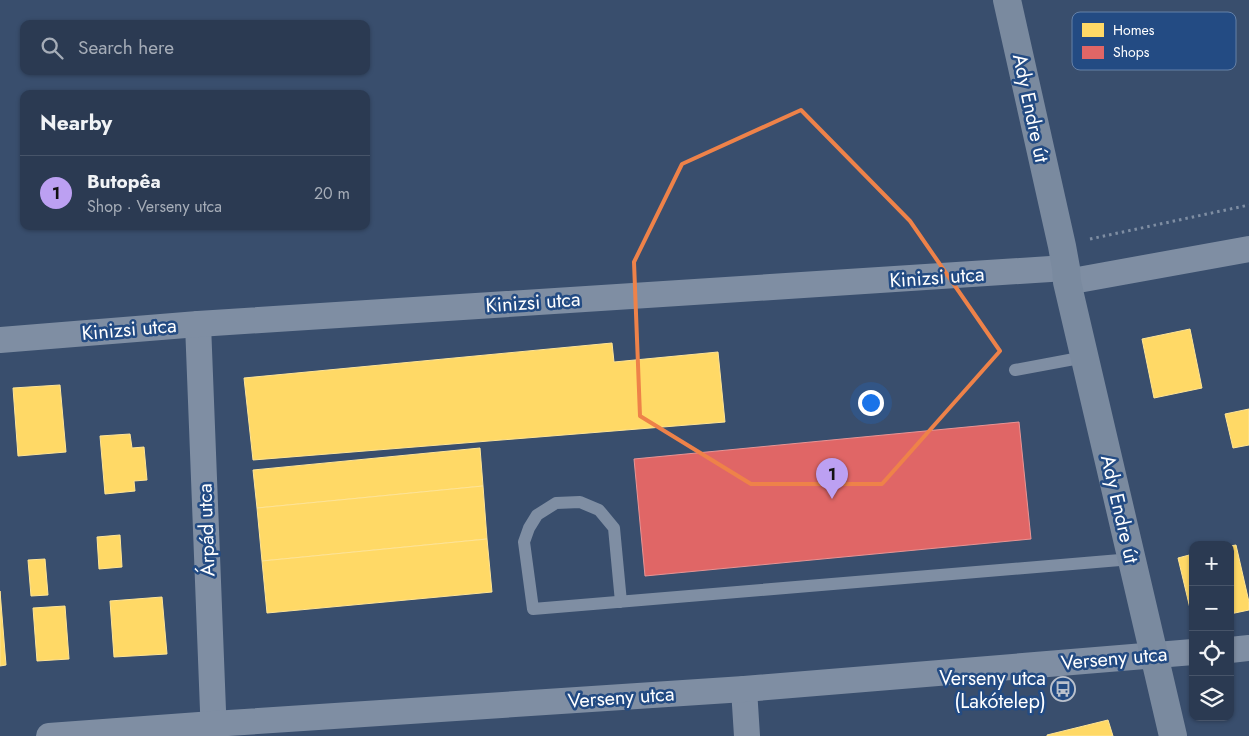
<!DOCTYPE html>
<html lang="en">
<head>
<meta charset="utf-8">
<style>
	:root { --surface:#2b3a52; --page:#37455c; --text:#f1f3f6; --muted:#a6adb8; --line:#475469; --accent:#bca0f2 }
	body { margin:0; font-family:Jost,sans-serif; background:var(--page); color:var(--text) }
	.controls { position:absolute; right:15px; bottom:15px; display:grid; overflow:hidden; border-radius:10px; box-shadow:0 1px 4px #0004 }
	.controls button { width:45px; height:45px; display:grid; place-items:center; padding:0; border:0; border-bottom:1px solid var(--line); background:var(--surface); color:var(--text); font:25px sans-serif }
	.you { position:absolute; left:870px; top:402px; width:18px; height:18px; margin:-12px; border:4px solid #fff; border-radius:50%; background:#1a73e8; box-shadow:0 0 0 8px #1a73e833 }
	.badge { display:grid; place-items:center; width:32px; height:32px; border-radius:50%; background:var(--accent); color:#111; font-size:16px; font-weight:700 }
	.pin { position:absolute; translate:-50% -41px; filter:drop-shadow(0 1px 2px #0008) }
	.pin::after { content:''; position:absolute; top:26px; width:18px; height:15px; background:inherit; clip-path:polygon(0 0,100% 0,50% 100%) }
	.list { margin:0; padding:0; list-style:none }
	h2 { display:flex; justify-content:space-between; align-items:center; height:65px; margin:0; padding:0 20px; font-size:21px }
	h2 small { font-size:16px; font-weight:400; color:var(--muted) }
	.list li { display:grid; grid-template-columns:32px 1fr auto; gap:15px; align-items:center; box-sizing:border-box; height:75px; padding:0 20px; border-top:1px solid var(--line) }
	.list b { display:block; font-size:19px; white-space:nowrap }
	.list p { margin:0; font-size:16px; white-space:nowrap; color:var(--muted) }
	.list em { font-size:16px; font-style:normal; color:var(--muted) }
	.icon { flex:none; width:28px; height:28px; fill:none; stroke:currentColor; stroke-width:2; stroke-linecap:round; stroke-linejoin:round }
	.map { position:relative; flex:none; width:1249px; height:736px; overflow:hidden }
	.search { position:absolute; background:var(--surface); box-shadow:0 1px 4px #0004; left:20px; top:20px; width:350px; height:55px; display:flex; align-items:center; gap:12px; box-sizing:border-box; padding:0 18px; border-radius:10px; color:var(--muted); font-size:19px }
	.panel { position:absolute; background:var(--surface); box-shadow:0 1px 4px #0004; left:20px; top:90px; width:350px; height:140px; border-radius:10px }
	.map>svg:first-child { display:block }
	.homes { fill:#ffd966; stroke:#ffe494 }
	.shops { fill:#e06666; stroke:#e99494 }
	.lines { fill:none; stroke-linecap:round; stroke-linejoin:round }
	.path { stroke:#7f8ea3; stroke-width:3; stroke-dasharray:2.5 4; stroke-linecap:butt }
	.lane { stroke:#7f8ea3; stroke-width:12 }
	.street { stroke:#7f8ea3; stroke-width:26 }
	.secondary { stroke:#7a8a9f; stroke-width:28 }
	.marked { fill:none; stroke:#ee8249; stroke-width:4; stroke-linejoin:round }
	.labels { text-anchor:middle; stroke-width:5; stroke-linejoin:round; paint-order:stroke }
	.street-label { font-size:20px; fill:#fff; stroke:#234b83 }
	.poi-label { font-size:20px; fill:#fff; stroke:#234b83; text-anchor:end }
	.key { fill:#234b83; stroke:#6581a8; stroke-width:1 }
	.key-label { font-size:14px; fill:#fff }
</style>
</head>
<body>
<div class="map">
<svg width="1249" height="736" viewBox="0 0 1249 736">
	<rect width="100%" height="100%" fill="#394e6d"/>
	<g class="homes">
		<polygon points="1190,329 1202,388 1154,398 1142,339"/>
		<polygon points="612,343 614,362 718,352 725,422 253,460 244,378"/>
		<polygon points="60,385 66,452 18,456 13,388"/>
		<polygon points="1249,409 1249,445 1233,448 1225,414"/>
		<polygon points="130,434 132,448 144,447 147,480 134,481 135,491 105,494 100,436"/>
		<polygon points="480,448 483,486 257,508 253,470"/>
		<polygon points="483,486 487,539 262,561 257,508"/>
		<polygon points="120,535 122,567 99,569 97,537"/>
		<polygon points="487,539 492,592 267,613 262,561"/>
		<polygon points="1236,545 1249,602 1249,610 1230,614 1230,546"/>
		<polygon points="1193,554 1193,621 1178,558"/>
		<polygon points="45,559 48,595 31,596 28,560"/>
		<polygon points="0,591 6,665 0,666"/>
		<polygon points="162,597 167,654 114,657 110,601"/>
		<polygon points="65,606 69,659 37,661 33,608"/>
		<polygon points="1108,720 1113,736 1047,736 1047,735"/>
	</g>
	<polygon class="shops" points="1019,422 1031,539 645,576 634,459"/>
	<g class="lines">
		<polyline class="path" points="1090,239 1249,205"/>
		<g class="lane">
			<polyline points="1015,370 1085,357"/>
			<polyline points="621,602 614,528 599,510 580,502 556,503 537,515 529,528 524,542 533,609 1132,559"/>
		</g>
		<g class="street">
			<polyline points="1067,282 1249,249"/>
			<polyline points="198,324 214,736"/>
			<polyline points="0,340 198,324 1066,268"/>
			<polyline points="1230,650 1249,648"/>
			<polyline points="744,689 747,736"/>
			<polyline points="49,736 213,724 744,689 1193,652"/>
		</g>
		<polyline class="secondary" points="1007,0 1062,246 1066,268 1067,282 1173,736"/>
	</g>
	<path class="marked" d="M801,110L910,221L1000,351L882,484H751L640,416L634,262L682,164Z"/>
	<defs>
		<symbol id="bus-ring" viewBox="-11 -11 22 22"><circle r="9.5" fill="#234b83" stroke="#bac1cc" stroke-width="1.5"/><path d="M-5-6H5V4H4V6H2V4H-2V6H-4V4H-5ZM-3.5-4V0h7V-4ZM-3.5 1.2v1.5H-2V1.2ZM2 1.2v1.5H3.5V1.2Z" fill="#bac1cc"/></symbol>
	</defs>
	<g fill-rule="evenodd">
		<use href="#bus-ring" x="1049" y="675" width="28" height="28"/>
	</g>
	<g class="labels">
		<g class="street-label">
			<text transform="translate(1031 108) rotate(78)" y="7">Ady Endre út</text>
			<text transform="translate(937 277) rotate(-4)" y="7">Kinizsi utca</text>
			<text transform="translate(533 302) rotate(-4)" y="7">Kinizsi utca</text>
			<text transform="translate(129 329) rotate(-5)" y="7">Kinizsi utca</text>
			<text transform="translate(1120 509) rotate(77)" y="7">Ady Endre út</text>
			<text transform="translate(206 530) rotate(-92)" y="7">Árpád utca</text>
			<text transform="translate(1114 658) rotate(-5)" y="7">Verseny utca</text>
			<text transform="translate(621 697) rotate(-4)" y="7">Verseny utca</text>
		</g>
		<g class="poi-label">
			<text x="1046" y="685">Verseny utca<tspan x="1046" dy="23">(Lakótelep)</tspan></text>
		</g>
	</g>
	<rect x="1072" y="12" width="164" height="58" rx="8" class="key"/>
	<rect x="1082" y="23" width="22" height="14" fill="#ffd966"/>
	<rect x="1082" y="46" width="22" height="13" fill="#e06666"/>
	<g class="key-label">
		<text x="1113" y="35">Homes</text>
		<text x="1113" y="57">Shops</text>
	</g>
</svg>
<div class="controls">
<button>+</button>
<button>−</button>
<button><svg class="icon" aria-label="locate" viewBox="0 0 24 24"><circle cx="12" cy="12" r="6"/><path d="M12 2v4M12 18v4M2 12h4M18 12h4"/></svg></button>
<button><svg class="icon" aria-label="layers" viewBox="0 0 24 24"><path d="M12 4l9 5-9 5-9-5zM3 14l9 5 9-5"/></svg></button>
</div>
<div class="you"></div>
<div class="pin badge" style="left:832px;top:499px">1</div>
<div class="search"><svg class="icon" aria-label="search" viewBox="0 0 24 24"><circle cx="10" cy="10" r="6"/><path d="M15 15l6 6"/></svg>Search here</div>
<section class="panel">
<h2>Nearby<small></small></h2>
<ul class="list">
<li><span class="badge">1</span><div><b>Butopêa</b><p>Shop · Verseny utca</p></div><em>20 m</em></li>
</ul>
</section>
</div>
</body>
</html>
